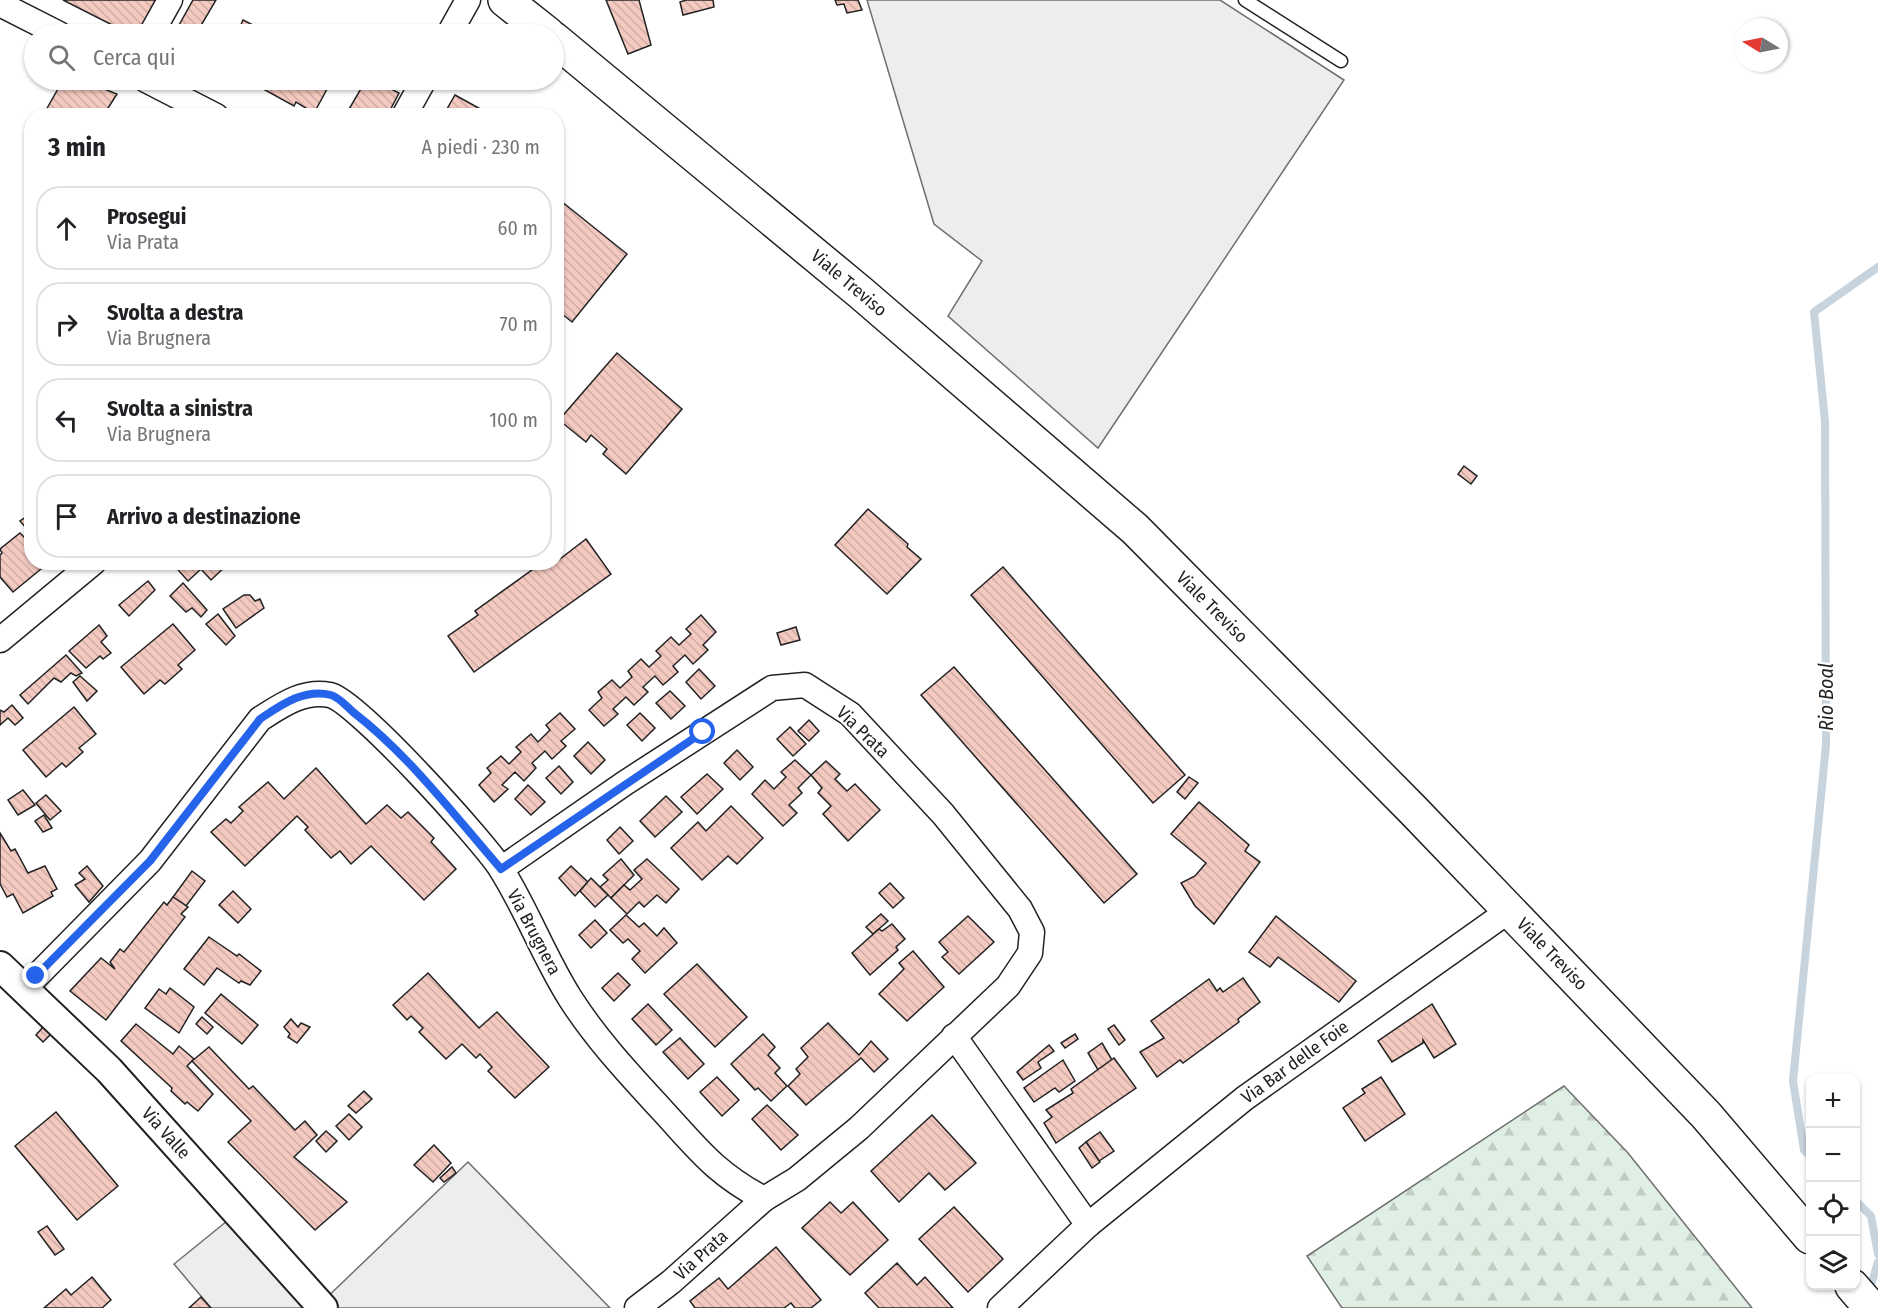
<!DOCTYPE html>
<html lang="it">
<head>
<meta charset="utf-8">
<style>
	:root { --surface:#fff; --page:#f6f6f6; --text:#202124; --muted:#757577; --line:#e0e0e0 }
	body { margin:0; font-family:"Fira Sans Condensed",sans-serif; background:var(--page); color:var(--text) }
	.controls { position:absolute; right:18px; bottom:18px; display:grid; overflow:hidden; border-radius:12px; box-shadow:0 2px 4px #0004 }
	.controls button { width:54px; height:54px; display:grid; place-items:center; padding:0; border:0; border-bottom:2px solid var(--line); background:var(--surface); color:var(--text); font:30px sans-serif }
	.compass { position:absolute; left:1734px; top:18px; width:54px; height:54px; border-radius:50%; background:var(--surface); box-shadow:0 2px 4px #0004; rotate:280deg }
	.stop { position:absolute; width:18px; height:18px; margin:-14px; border:4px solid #2563eb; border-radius:50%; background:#fff }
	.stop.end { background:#2563eb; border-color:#fff; box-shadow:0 2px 6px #0008 }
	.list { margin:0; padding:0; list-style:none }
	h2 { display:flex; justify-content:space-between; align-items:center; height:78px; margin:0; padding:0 24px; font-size:26px }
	h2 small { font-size:20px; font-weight:400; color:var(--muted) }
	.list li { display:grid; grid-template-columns:39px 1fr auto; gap:18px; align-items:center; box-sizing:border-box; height:84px; margin:0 12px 12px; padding:0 12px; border:2px solid var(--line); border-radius:24px }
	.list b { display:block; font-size:22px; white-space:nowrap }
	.list p { margin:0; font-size:20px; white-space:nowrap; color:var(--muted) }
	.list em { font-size:20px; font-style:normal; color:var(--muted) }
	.icon { flex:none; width:33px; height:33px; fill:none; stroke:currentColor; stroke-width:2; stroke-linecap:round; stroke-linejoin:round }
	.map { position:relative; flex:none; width:1878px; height:1308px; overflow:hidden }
	.search { position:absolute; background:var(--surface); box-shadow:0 2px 4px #0004; left:24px; top:24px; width:540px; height:66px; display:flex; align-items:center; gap:15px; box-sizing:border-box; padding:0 21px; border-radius:33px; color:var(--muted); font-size:22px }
	.panel { position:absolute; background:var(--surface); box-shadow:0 2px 4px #0004; left:24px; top:108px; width:540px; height:462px; border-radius:24px }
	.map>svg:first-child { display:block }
	.forest { fill:url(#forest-firs); stroke:#6f6f6f; stroke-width:1.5 }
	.parking { fill:#ededed; stroke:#6f6f6f; stroke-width:1.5 }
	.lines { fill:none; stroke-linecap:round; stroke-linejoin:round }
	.stream { stroke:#c7d3dd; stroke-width:8 }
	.building { fill:url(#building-back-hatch); stroke:#222; stroke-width:1.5 }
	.service-casing { stroke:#222; stroke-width:15 }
	.minor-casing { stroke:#222; stroke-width:27 }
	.tertiary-casing { stroke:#222; stroke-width:32 }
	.primary-casing { stroke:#222; stroke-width:36 }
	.service { stroke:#fff; stroke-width:12 }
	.minor { stroke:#fff; stroke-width:24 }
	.tertiary { stroke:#fff; stroke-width:28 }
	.primary { stroke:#fff; stroke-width:33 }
	.route { stroke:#2563eb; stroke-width:8 }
	.labels { text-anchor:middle; stroke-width:4.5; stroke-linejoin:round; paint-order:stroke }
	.street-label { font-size:18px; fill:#222; stroke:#fff }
	.water-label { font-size:20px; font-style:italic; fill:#222; stroke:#fff }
</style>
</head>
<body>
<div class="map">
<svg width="1878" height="1308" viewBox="0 0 1878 1308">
	<defs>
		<pattern id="forest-firs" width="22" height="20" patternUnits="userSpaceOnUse" patternTransform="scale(1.5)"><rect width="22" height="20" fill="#e0efe3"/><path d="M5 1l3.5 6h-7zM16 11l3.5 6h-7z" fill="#c0cdc2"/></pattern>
		<pattern id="building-back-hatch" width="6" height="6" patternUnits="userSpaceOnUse" patternTransform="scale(1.5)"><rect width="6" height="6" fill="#f3c9c0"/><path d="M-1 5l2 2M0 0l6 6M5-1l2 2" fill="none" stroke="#d0aca5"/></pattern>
	</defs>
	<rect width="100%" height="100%" fill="#fff"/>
	<polygon class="forest" points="1564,1086 1628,1153 1752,1308 1342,1308 1307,1256"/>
	<g class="parking">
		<polygon points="867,0 1220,0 1344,80 1098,448 948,316 982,261 934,224"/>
		<polygon points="468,1162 610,1308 211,1308 174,1264 237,1213 320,1304"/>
	</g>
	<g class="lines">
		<g class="stream">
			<polyline points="1810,1156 1804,1150 1793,1081 1826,745 1825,421 1814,312 1878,267"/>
			<polyline points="1856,1201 1871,1216 1878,1254"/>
			<polyline points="1869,1292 1878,1262"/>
		</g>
	</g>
	<g class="building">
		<polygon points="63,0 157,0 139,34 130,34"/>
		<polygon points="193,0 216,0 196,34 174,34"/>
		<polygon points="606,0 639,0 651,45 628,54"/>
		<polygon points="686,0 713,0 714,7 683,15 680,2"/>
		<polygon points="835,0 858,0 862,10 847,13 844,4 837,5"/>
		<polygon points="243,20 257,27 253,34 237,34"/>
		<polygon points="63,80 82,80 117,94 103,116 38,116 46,110"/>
		<polygon points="257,80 332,80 314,113 296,102 294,106 254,84"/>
		<polygon points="366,80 374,80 399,93 387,116 345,116"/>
		<polygon points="455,95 493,116 443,116"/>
		<polygon points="561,201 627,254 572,322 556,309 556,206"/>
		<polygon points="617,353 682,409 626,474 603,454 607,449 591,435 586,442 559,420"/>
		<polygon points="1464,466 1477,476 1471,484 1458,474"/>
		<polygon points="868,509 908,544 907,547 921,559 887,594 835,545"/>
		<polygon points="32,513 32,535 20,521"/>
		<polygon points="20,533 32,545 32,562 47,564 13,592 0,577 0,555 2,553 0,549"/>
		<polygon points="586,539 611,574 474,672 448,636 478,615 475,611 543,562 556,562"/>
		<polygon points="171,562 230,562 211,580 201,569 188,581"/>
		<polygon points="1003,567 1185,775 1153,803 971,595"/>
		<polygon points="148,581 155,590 129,616 119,605"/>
		<polygon points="183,583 207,610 201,617 192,608 186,612 170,596"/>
		<polygon points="244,595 250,595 255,601 260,599 264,608 236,628 223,609"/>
		<polygon points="218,614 235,636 226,645 206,624"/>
		<polygon points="701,615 716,632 703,645 708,650 693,664 685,655 673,666 678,672 663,685 655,676 643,687 648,692 634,705 626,697 613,709 618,714 604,726 589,710 602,698 598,692 612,680 620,688 632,677 628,671 641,659 649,667 661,656 656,651 671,637 679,645 691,634 686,629"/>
		<polygon points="173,624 195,650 178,665 182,669 165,684 160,680 144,694 121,667"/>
		<polygon points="99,625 107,636 101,642 111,653 103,659 100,656 86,668 69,651"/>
		<polygon points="796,627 800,640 781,645 777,633"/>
		<polygon points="66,655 82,673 76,676 71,673 61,682 54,678 28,704 20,695"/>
		<polygon points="954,667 1137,874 1104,903 921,695"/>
		<polygon points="699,669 715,686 701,699 686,682"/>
		<polygon points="80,676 97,691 87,701 73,682"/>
		<polygon points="670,691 685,706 671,719 656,703"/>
		<polygon points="12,705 23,718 15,725 8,718 0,725 0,710 4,712"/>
		<polygon points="74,707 96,734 79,748 83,752 66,767 62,763 46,777 23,750"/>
		<polygon points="560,713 575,729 561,741 566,746 552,759 545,751 532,763 536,768 524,781 515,772 502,785 508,789 494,802 479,785 491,773 487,768 501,756 509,764 521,752 516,747 531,734 538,742 550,730 546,725"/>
		<polygon points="640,713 655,728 642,741 627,725"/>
		<polygon points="809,720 819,731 809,741 798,731"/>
		<polygon points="790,727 806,744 793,756 777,739"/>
		<polygon points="588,742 605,760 591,774 574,756"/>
		<polygon points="737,750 753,767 740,780 724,763"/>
		<polygon points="795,760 811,775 798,788 802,793 789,805 797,813 783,826 752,794 765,780 774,789 786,777 781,772"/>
		<polygon points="826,761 840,774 835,779 847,791 855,784 880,810 848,841 823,814 831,806 818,793 822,788 811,775"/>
		<polygon points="559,766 573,782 561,794 546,778"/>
		<polygon points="316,768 366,824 387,805 401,818 408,812 434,838 431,842 456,869 424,900 371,846 351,864 340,851 331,858 305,830 308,827 297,816 245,866 211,832 226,819 231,823 243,811 239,807 268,782 284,799"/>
		<polygon points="707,774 723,789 697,814 681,797"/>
		<polygon points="1189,777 1198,783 1185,799 1177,792"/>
		<polygon points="528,785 545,802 531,815 515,799"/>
		<polygon points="23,790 35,805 18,815 8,800"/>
		<polygon points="46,795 61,811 50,820 36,803"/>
		<polygon points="666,796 682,812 655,837 640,821"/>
		<polygon points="1199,802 1249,845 1245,851 1260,862 1214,924 1195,906 1181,883 1195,876 1206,863 1171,834"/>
		<polygon points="731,806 763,838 737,864 728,856 702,880 671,848 698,822 706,831"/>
		<polygon points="44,815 52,828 43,832 35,821"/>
		<polygon points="620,827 633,841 619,854 607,840"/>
		<polygon points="0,833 11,851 15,849 28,873 45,866 57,889 51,892 53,896 23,913 13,894 7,897 0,884"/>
		<polygon points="621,859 634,875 611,898 600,887 608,880 603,875"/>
		<polygon points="647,859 679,889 666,903 657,895 644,907 639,902 627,914 611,898 624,885 630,890 642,879 634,870"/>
		<polygon points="87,866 103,886 89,902 75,885 85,879 79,873"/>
		<polygon points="571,866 588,882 575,896 559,878"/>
		<polygon points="192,871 205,881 186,906 173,897"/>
		<polygon points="591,878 608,895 595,907 580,891"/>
		<polygon points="890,883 904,898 893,908 879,893"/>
		<polygon points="233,891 251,909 238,923 219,905"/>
		<polygon points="173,897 188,907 181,914 185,917 106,1020 70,991 101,958 115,969 110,962 120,949 124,952 164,902 167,905"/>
		<polygon points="881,914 888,921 873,934 866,927"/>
		<polygon points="626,915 639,927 644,923 657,936 664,928 677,943 645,973 632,959 640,951 628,939 623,943 610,930"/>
		<polygon points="968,916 994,942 959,974 942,957 948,952 939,942"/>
		<polygon points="1276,916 1356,981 1339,1002 1278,957 1270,967 1249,952"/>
		<polygon points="595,920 607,933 591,948 579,935"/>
		<polygon points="892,924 905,939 896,947 898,950 870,975 852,953 879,929 882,931"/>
		<polygon points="209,937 237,956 239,954 261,971 250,985 241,981 239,983 217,968 204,985 184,969"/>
		<polygon points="913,951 944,987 907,1021 879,994 904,969 899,963"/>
		<polygon points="697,964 747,1017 715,1047 664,994"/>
		<polygon points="428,973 479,1028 497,1012 549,1067 515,1098 488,1071 492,1067 480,1054 476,1058 462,1044 446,1059 419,1032 423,1028 411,1016 407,1020 393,1005"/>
		<polygon points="618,973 630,985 614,1001 602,988"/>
		<polygon points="1243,978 1260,1002 1238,1019 1239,1022 1183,1063 1180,1060 1157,1077 1140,1052 1164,1038 1151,1021 1209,979 1217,991 1220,988 1223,992"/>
		<polygon points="170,988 194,1007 179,1033 145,1008 159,989 166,994"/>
		<polygon points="221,994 258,1025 242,1044 205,1013"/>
		<polygon points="648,1004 672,1030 656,1045 632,1019"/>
		<polygon points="1432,1004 1456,1044 1434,1058 1423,1040 1423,1043 1392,1062 1378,1041"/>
		<polygon points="202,1017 213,1027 207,1034 196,1024"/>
		<polygon points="291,1019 298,1027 301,1023 310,1027 297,1043 288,1037 290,1034 284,1027"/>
		<polygon points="828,1023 859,1055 871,1041 888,1059 874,1072 861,1058 806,1105 788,1086 800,1074 796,1069 808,1057 801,1048"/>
		<polygon points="136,1024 173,1054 179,1046 194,1059 187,1066 213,1094 198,1111 187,1102 185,1104 171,1091 172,1088 121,1041"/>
		<polygon points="1114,1025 1125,1040 1119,1045 1108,1029"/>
		<polygon points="43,1027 51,1034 43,1042 36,1035"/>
		<polygon points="763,1034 775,1047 768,1055 780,1068 775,1073 787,1086 771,1101 758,1088 755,1090 731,1064"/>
		<polygon points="1075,1034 1078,1039 1065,1048 1061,1043"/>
		<polygon points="680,1038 704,1064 688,1079 663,1052"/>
		<polygon points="1102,1043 1112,1060 1098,1070 1088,1053"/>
		<polygon points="1049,1045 1054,1051 1038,1062 1041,1068 1023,1080 1017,1072"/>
		<polygon points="209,1047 249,1089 253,1086 295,1130 305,1121 317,1135 294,1157 347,1202 315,1230 228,1142 251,1121 192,1061"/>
		<polygon points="1114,1058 1136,1088 1056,1143 1044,1123 1052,1117 1046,1110 1073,1093 1071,1089"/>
		<polygon points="1063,1060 1075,1081 1059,1092 1055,1088 1034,1102 1024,1088"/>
		<polygon points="717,1077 739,1100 722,1116 700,1092"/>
		<polygon points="1381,1077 1405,1114 1365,1141 1343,1108 1365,1093 1362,1089"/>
		<polygon points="364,1091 372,1099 356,1113 348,1106"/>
		<polygon points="767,1105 798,1135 781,1150 752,1119"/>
		<polygon points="56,1112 118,1186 77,1220 15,1146"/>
		<polygon points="349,1114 362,1127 349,1140 336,1126"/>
		<polygon points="932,1115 976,1163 945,1190 929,1173 899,1202 871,1171"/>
		<polygon points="326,1131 337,1141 326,1152 316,1141"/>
		<polygon points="1100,1132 1114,1151 1099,1161 1086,1142"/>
		<polygon points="1086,1142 1100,1162 1092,1168 1079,1148"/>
		<polygon points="434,1145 451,1163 433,1182 414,1165"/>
		<polygon points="452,1167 456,1173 444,1182 440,1178"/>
		<polygon points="830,1202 841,1213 853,1202 888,1240 850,1275 802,1228"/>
		<polygon points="954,1207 1003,1259 968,1292 919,1239"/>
		<polygon points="47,1226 64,1249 55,1255 38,1232"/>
		<polygon points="776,1247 821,1300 811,1308 795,1308 791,1303 784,1308 695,1308 690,1301 719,1278 728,1289"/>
		<polygon points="897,1263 917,1285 925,1277 953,1308 879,1308 865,1293"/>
		<polygon points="92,1277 111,1300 102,1308 44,1308 66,1289 71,1295"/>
		<polygon points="201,1297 211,1308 189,1308"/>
	</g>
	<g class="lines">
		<defs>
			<polyline id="service" points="1245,0 1341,61"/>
			<g id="minor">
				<polyline points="0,4 59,34"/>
				<polyline points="151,34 170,0"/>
				<polyline points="449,34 468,0"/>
				<polyline points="146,80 216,116"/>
				<polyline points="404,116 424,80"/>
				<polyline points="0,640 94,562"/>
				<path d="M24,989L150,861L260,719C282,705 303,690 330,695C357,701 484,842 501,869C527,910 544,957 570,998C596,1039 629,1074 662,1110C698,1149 715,1173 764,1199L797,1179L859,1128L1008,986L1030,953L1032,932L1020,909L943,814L850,714L805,685L772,688L625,783L501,869"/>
				<polyline points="954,1036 1088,1225"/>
				<polyline points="637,1308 671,1282 764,1199"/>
				<polyline points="1000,1308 1088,1225 1245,1098 1510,910"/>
			</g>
			<polyline id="tertiary" points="0,966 109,1070 323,1308"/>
			<g id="primary">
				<polyline points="505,0 548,34"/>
				<polyline points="554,39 861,293 1135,529 1413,810 1706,1115 1810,1237"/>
				<polyline points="1852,1286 1871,1308"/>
			</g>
		</defs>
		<use href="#service" class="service-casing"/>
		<use href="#minor" class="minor-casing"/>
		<use href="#tertiary" class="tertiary-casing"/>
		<use href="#primary" class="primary-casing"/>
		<use href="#service" class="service"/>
		<use href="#minor" class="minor"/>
		<use href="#tertiary" class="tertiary"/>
		<use href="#primary" class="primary"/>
	</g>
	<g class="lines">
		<path class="route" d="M36,976L150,861L260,719C281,705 304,688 331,695C339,697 347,707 353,712C410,756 454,815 501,869L703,732"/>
	</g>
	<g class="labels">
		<g class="street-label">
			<text transform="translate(849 283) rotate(40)" y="6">Viale Treviso</text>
			<text transform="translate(1212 607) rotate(45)" y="6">Viale Treviso</text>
			<text transform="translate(863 732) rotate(44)" y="6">Via Prata</text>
			<text transform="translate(534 932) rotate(62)" y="6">Via Brugnera</text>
			<text transform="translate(1552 954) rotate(46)" y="6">Viale Treviso</text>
			<text transform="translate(1295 1062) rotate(-36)" y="6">Via Bar delle Foie</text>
			<text transform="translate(166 1133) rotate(48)" y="6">Via Valle</text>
			<text transform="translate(701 1255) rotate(-42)" y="6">Via Prata</text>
		</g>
		<g class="water-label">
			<text transform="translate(1826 697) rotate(-90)" y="7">Rio Boal</text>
		</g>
	</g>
</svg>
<div class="controls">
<button>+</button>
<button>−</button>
<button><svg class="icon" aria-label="locate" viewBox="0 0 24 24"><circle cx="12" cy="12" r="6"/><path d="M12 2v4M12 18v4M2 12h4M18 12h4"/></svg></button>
<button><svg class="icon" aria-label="layers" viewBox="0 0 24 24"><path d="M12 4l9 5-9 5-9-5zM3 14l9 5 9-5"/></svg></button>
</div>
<svg class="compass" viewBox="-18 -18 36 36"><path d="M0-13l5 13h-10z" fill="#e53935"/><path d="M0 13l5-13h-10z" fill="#757577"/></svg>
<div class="stop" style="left:703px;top:732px"></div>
<div class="stop end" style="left:36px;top:976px"></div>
<div class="search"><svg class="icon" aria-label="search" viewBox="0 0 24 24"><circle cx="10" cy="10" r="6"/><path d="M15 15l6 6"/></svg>Cerca qui</div>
<section class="panel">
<h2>3 min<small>A piedi · 230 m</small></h2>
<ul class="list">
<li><svg class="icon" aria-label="ahead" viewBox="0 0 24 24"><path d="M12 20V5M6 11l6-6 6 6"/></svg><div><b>Prosegui</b><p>Via Prata</p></div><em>60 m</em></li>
<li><svg class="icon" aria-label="right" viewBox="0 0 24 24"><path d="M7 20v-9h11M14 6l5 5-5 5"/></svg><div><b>Svolta a destra</b><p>Via Brugnera</p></div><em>70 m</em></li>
<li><svg class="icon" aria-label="left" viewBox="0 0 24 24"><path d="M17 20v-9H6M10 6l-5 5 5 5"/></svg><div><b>Svolta a sinistra</b><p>Via Brugnera</p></div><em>100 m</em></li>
<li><svg class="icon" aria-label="arrive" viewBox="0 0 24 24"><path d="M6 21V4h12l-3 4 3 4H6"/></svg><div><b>Arrivo a destinazione</b></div></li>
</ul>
</section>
</div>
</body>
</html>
